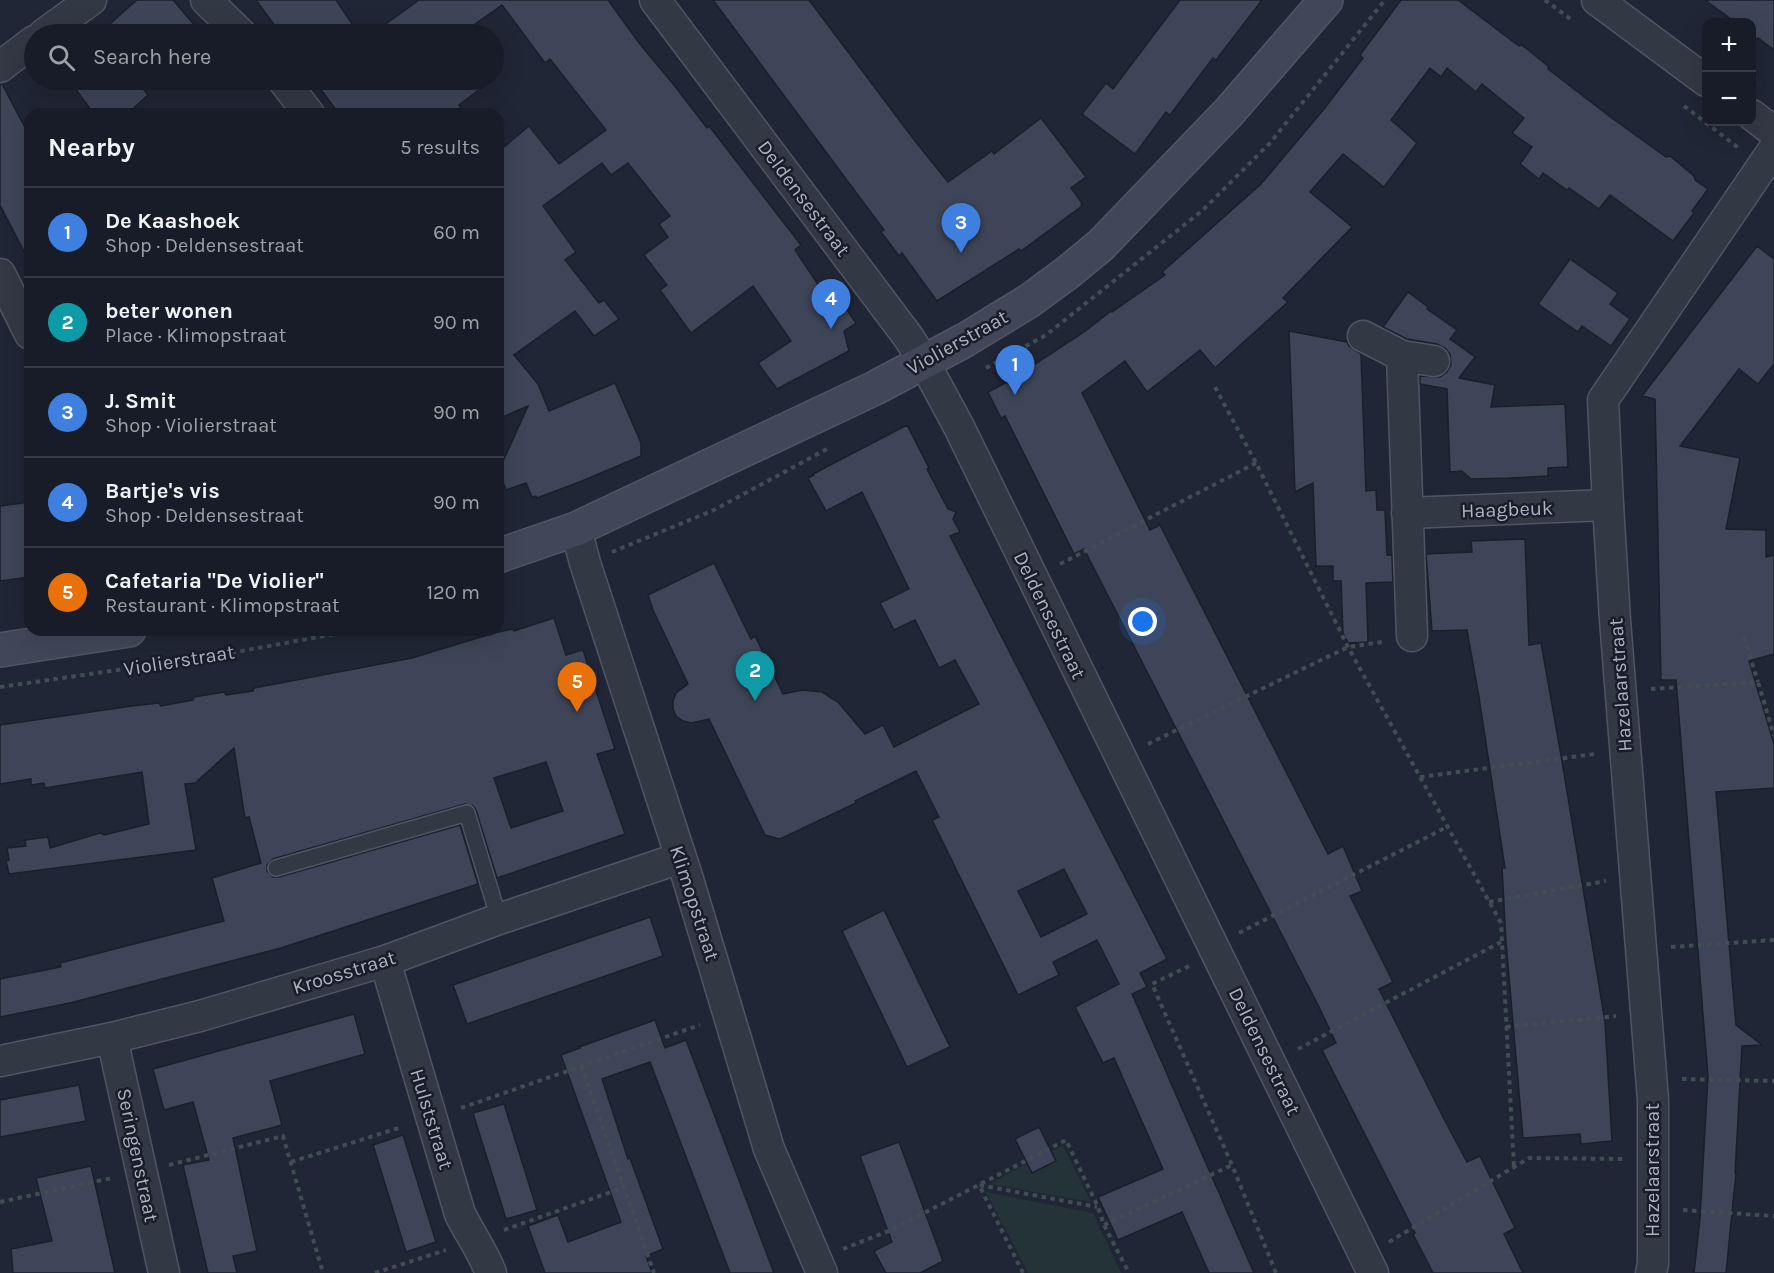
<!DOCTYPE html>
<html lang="en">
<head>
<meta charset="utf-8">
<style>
	:root { --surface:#181c28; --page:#252934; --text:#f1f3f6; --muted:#9fa1a8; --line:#363a45; --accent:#819ef3 }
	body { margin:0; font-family:Karla,sans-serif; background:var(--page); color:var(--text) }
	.controls { position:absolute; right:18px; top:18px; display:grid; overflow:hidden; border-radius:12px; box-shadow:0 6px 24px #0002 }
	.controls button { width:54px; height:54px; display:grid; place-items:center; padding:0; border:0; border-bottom:2px solid var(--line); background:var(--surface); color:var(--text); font:30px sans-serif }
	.you { position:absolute; left:1143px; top:622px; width:21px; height:21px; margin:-15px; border:4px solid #fff; border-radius:50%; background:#1a73e8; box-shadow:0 0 0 9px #1a73e833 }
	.badge { display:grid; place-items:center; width:39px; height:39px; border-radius:50%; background:var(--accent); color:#fff; font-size:20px; font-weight:700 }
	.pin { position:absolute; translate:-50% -50px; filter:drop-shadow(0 2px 3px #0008) }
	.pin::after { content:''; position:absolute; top:32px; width:21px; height:18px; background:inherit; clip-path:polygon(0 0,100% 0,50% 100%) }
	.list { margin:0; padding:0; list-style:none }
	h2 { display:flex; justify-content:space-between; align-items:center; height:78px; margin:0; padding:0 24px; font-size:26px }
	h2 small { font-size:20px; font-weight:400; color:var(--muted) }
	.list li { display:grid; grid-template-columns:39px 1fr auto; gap:18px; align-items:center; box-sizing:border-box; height:90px; padding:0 24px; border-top:2px solid var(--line) }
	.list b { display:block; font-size:22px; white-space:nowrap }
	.list p { margin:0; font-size:20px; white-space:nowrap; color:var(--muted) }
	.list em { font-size:20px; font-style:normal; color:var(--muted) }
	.icon { flex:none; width:33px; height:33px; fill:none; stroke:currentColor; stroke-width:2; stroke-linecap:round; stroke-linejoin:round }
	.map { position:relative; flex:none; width:1774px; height:1273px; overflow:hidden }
	.search { position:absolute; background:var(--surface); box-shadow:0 6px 24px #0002; left:24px; top:24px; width:480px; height:66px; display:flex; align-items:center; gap:15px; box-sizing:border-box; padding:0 21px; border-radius:33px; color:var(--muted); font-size:22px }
	.panel { position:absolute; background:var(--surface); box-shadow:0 6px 24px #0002; left:24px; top:108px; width:480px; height:528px; border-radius:18px }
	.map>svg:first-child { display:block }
	.green { fill:#233337 }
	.building { fill:#3e4558; stroke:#1b1f2c; stroke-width:1.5; fill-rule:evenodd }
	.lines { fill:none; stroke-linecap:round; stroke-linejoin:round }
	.service-casing { stroke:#505564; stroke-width:18 }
	.minor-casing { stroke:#505564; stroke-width:33 }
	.secondary-casing { stroke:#505564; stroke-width:36 }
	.path { stroke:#3f4e53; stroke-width:4; stroke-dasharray:4.5 4.5; stroke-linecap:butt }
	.service { stroke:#333845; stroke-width:15 }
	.minor { stroke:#333845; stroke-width:30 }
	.secondary { stroke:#414758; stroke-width:33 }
	.labels { text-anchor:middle; stroke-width:5; stroke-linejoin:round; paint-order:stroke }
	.street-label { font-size:20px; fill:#adb2c3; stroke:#191d2a }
</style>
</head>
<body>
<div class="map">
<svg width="1774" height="1273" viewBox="0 0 1774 1273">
	<rect width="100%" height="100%" fill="#202635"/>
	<g class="green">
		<polygon points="1063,1146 1091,1202 990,1184 1027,1163 1032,1173 1055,1161 1051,1151"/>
		<polygon points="986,1192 1093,1213 1121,1273 1028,1273"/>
	</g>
	<g class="building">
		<polygon points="137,0 173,0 202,34 91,34 100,27 103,30"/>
		<polygon points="256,0 336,0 359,34 281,34"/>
		<polygon points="419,0 608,0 639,43 674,85 707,128 709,126 801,245 795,250 821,289 829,284 843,304 856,323 844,331 849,351 777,389 758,363 791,341 753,286 691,333 660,290 667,285 644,255 668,237 659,224 670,216 628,163 611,175 602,163 543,206 576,252 565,260 599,303 604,300 619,319 594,336 575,311 514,355 538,384 549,411 615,383 641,443 641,456 582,481 537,498 536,496 532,497 526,483 506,490 499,470 528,406 498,419 498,152 529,126 559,164 606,130 550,59 545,63 502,5 461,34 372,34"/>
		<polygon points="713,0 809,0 915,141 948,182 992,151 994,154 1041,118 1086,177 1071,188 1082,203 1081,204 1082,206 1021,251 1019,249 937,301 902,253 899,256 881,232 884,230"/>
		<polygon points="1180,0 1262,0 1216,60 1213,58 1170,115 1166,112 1135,154 1082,114 1106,83 1113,89"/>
		<polygon points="1401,0 1458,0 1519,46 1522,45 1548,66 1548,69 1609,116 1666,157 1670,156 1694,176 1695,180 1708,189 1692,211 1694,213 1673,241 1610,195 1599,209 1569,188 1567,190 1543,173 1539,179 1520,164 1532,147 1512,133 1524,118 1482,84 1476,92 1447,68 1441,77 1430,68 1391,120 1417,143 1384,187 1343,154 1310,192 1352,227 1283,298 1288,302 1215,368 1200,350 1147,392 1125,361 1082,393 1150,530 1160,525 1328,854 1343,846 1362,891 1350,896 1393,982 1379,989 1444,1119 1467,1162 1480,1156 1515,1228 1504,1234 1523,1273 1433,1273 1413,1234 1415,1233 1322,1050 1336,1043 1320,1009 1084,549 1074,554 1005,416 1001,418 988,392 1011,380 1084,332 1111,311 1112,312 1165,275 1162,272 1261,184 1324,109 1363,58 1360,55"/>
		<polygon points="1705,0 1774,0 1774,50 1758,38 1757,39 1752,35 1752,22 1735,22"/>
		<polygon points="69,80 136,80 148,95 127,114 94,114"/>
		<polygon points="314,80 492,80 459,105 464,114 339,114"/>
		<polygon points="0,84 2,84 30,137 30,263 0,205"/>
		<polygon points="1757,246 1774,259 1774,364 1758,384 1739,369 1680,446 1740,458 1726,529 1766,530 1766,557 1774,555 1774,654 1749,661 1774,744 1774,788 1716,792 1736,1025 1762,1045 1742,1046 1735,1173 1736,1173 1726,1273 1694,1273 1700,1218 1708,1076 1676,680 1661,680 1655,399 1642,396"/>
		<polygon points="1570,259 1618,293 1610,304 1630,319 1611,346 1582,326 1578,332 1538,304"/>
		<polygon points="1408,292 1428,307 1427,309 1457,330 1450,339 1475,357 1459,378 1495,385 1491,407 1565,404 1568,467 1548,468 1548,476 1509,478 1471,479 1462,471 1450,472 1447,389 1420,384 1420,376 1440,377 1447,372 1451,364 1450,354 1445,348 1437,344 1407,339 1383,327"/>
		<polygon points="1289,331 1347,342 1349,346 1361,354 1366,491 1376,490 1377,510 1385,510 1387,555 1392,555 1393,582 1366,583 1368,642 1348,643 1343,633 1341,581 1333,581 1333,566 1316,566 1313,483 1295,492"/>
		<path d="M907,425L929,468L927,469L948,509L956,512L953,519L960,532L950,536L1167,959L1140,973L1147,987L1132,994L1254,1273H1209L1182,1212L1118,1240L1098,1197L1163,1169L1114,1058L1103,1063L1075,1007L1119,984L1097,940L1053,962L1059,975L1018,995L932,820L939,817L916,771L855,801L856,803L780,839L765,835L709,719L691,723L683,721L676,716L673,709V701L676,693L688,684L653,610L648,595L714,563L751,639L755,636L783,694L803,690L822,692L838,702L865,734L883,725L894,747L979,704L955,660L939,668L915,620L894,630L880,603L909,589L862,492L826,511L808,478L814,475L813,474ZM1064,869L1087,914L1041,937L1018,891Z"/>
		<polygon points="30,502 30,577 0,581 0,506"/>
		<polygon points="1525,539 1529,645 1541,643 1561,755 1605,1022 1612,1141 1581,1144 1580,1134 1523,1138 1506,942 1502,868 1505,868 1479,697 1467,630 1432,631 1426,554 1472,552 1471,541"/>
		<path d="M554,618L566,655L583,650L615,749L597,754L625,834L497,878L476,810L473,806L465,804L273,859L267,865V871L273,877H279L460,825L478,884L281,948L70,1003L0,1017V979L61,967L60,963L224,921L212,878L261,863L249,817L245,818L234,748L195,783L185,784L196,850L9,874L6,861L9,860L7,848L26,846L25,840L48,837L50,848L100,833L104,835L149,824L142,772L45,788L44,783L31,785V779L0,784V725L132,706L159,703L161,706L193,700L194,697L224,692L226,695L253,691L254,688L412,658L494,633L512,629L514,631ZM546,762L563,811L511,828L494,778Z"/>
		<polygon points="884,910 950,1047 907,1067 842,931"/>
		<polygon points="650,917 663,956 467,1024 453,985"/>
		<polygon points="354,1014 365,1054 270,1081 282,1125 233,1138 257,1251 233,1256 237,1273 208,1273 183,1165 209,1160 193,1102 164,1110 153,1069"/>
		<polygon points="655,1020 665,1048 686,1040 774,1273 730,1273 650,1062 602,1079 628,1159 630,1158 663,1249 646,1256 652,1273 545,1273 528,1226 558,1215 568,1242 621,1222 561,1055 580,1048 579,1047"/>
		<polygon points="79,1085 86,1121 0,1137 0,1100"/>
		<polygon points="504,1104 537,1210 506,1219 473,1113"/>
		<polygon points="1039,1127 1056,1161 1032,1173 1015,1139"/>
		<polygon points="403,1135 436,1242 406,1252 373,1145"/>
		<polygon points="899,1142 943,1261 920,1273 886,1273 874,1251 892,1242 860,1156"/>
		<polygon points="91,1166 115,1273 13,1273 11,1249 52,1241 36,1178"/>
	</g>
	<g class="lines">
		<defs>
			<polyline id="service" points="276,868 467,813 499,919"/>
			<g id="minor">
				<polyline points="206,0 241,34"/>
				<polyline points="655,0 909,338 924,362 959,427 1373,1273"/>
				<polyline points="1597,0 1706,81"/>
				<polyline points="44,34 91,0"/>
				<polyline points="0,67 34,41"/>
				<polyline points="283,80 309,114"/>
				<polyline points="1752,115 1774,132"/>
				<polyline points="0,274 30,334"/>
				<polyline points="1363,336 1402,356"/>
				<polyline points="1407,513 1608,505"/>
				<polyline points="576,529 585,563 687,876 769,1149 822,1273"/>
				<polyline points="1412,636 1402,356 1434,361"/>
				<path d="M385,961L460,1214C470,1234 483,1252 491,1273"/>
				<polyline points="112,1038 164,1273"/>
				<polyline points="0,1061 112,1038 200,1016 385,961 499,919 680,858"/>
				<polyline points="1651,1273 1653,1264 1653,1100 1615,620 1608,505 1603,400 1774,149"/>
			</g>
			<g id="secondary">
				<polyline points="498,556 576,529 875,388 965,340 1029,301 1067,273 1101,245 1229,112 1326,0"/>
				<polyline points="0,650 129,630"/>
			</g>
		</defs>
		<use href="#service" class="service-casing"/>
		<use href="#minor" class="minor-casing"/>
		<use href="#secondary" class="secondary-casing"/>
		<g class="path">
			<polyline points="1545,0 1573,21"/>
			<polyline points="1752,78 1759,84"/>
			<polyline points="1684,106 1740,149"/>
			<polyline points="986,368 1046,335 1203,210 1270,143 1385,0"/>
			<polyline points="1215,387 1256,463 1348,647 1501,923 1514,1167"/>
			<polyline points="612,552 714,510 827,449"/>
			<polyline points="1060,564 1256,463"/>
			<polyline points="1744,637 1758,682"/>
			<polyline points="0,687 214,656 357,630"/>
			<polyline points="1651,689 1758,682 1774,736"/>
			<polyline points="1148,744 1348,647 1382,642"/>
			<polyline points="1420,777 1595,754"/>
			<polyline points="1489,902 1606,881"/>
			<polyline points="1239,933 1447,827"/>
			<polyline points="1671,947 1774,940"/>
			<polyline points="1189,966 1152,984 1232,1165 1276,1273"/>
			<polyline points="1506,1027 1616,1016"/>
			<polyline points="1298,1049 1501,942"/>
			<polyline points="581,1066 654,1273"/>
			<polyline points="1682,1079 1774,1081"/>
			<polyline points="461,1108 700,1025"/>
			<polyline points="291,1162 402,1127"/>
			<polyline points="169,1165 283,1136 323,1273"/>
			<polyline points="0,1202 112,1178"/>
			<polyline points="1683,1210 1774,1216"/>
			<polyline points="1104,1225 1232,1165"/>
			<polyline points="504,1230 625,1187"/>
			<polyline points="1389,1242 1529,1158 1623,1159"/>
			<polyline points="843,1249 891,1230 1066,1140 1098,1207 1104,1225 1129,1273"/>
			<polyline points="375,1273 446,1250"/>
			<polyline points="1023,1273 979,1185 1097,1207"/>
		</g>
		<use href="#service" class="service"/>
		<use href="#minor" class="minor"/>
		<use href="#secondary" class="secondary"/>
	</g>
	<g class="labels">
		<g class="street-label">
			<text transform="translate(804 198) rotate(53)" y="7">Deldensestraat</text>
			<text transform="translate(957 342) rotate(-29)" y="7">Violierstraat</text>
			<text transform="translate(1507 509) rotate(-2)" y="7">Haagbeuk</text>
			<text transform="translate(1050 615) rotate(64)" y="7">Deldensestraat</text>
			<text transform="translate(179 660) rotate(-9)" y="7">Violierstraat</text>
			<text transform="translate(1620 685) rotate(-94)" y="7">Hazelaarstraat</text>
			<text transform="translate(695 903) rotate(72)" y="7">Klimopstraat</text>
			<text transform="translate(344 972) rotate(-17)" y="7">Kroosstraat</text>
			<text transform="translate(1265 1051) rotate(64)" y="7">Deldensestraat</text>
			<text transform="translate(432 1119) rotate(73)" y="7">Hulststraat</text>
			<text transform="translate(138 1155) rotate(78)" y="7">Seringenstraat</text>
			<text transform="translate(1652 1170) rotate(-90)" y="7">Hazelaarstraat</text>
		</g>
	</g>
</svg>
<div class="controls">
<button>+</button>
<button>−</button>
</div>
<div class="you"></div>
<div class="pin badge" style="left:1015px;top:395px;background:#3f7fe0">1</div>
<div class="pin badge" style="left:755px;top:701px;background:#0f9aa8">2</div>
<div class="pin badge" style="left:961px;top:253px;background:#3f7fe0">3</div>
<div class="pin badge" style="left:831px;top:329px;background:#3f7fe0">4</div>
<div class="pin badge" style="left:577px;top:712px;background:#e8710a">5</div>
<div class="search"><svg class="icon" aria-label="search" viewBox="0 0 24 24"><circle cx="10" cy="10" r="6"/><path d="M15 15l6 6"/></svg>Search here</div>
<section class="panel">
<h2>Nearby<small>5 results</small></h2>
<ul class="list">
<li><span class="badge" style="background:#3f7fe0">1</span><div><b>De Kaashoek</b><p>Shop · Deldensestraat</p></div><em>60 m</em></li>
<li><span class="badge" style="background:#0f9aa8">2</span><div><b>beter wonen</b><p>Place · Klimopstraat</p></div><em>90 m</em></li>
<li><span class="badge" style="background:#3f7fe0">3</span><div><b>J. Smit</b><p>Shop · Violierstraat</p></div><em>90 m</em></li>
<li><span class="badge" style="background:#3f7fe0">4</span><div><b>Bartje's vis</b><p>Shop · Deldensestraat</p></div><em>90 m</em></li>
<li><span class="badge" style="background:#e8710a">5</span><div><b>Cafetaria &quot;De Violier&quot;</b><p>Restaurant · Klimopstraat</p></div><em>120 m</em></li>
</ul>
</section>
</div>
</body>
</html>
